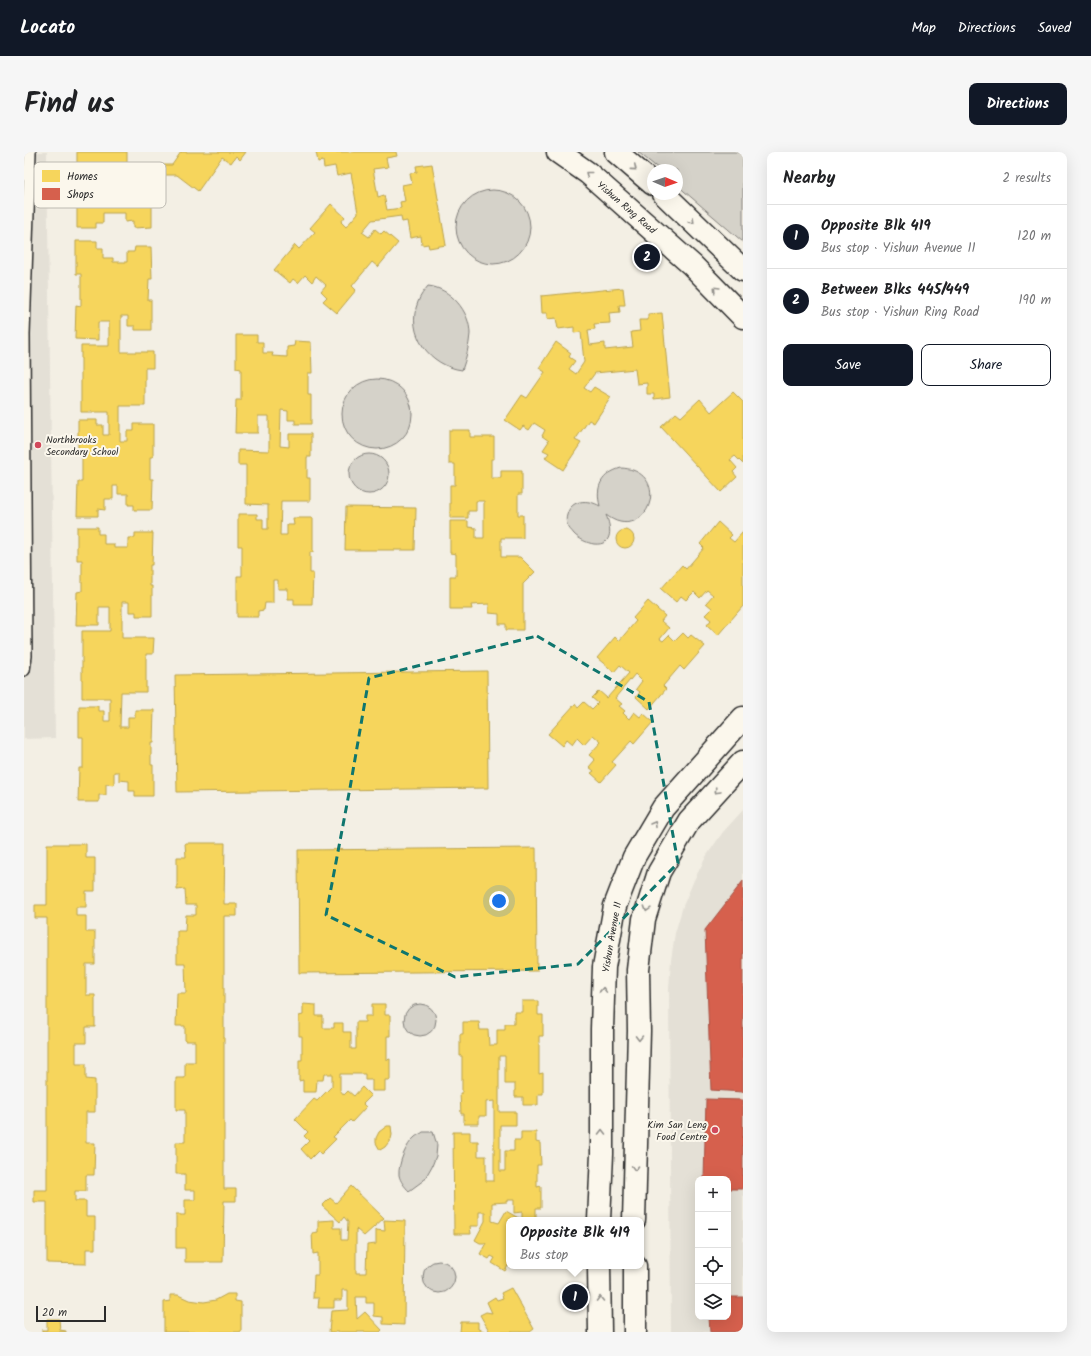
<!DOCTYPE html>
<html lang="en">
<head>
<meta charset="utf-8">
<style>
	:root { --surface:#fff; --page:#f6f6f6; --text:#202124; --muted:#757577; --line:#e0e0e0; --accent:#111827 }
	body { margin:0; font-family:Kalam,sans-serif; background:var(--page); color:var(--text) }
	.controls { position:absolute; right:12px; bottom:12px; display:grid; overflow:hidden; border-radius:8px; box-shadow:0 4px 16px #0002 }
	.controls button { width:36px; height:36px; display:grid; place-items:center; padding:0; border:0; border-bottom:1px solid var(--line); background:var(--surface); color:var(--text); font:20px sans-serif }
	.compass { position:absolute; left:623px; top:12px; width:36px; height:36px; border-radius:50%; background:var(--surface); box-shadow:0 4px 16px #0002; rotate:92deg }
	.scale { position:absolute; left:12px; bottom:10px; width:70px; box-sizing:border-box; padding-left:4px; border:2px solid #2b2b2b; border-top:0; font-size:11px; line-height:14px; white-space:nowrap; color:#2b2b2b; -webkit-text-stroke:3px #fbf7ec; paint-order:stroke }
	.you { position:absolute; left:475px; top:749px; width:14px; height:14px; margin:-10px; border:3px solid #fff; border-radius:50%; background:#1a73e8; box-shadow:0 0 0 6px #1a73e833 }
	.badge { display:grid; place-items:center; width:26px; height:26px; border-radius:50%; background:var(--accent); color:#fff; font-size:13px; font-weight:700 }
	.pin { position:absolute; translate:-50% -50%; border:2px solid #fff; box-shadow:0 1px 4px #0006 }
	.popup { position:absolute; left:482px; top:1065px; width:138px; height:52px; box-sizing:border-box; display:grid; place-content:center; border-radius:8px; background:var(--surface); filter:drop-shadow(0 1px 3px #0005); font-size:13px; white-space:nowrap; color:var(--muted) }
	.popup b { font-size:15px; color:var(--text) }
	.popup::after { content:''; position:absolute; left:50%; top:100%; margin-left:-8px; border:8px solid transparent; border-top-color:var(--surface) }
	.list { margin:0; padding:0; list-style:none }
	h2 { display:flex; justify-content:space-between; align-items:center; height:52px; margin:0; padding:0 16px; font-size:17px }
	h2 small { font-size:13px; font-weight:400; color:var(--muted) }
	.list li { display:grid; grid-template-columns:26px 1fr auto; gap:12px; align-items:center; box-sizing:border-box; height:64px; padding:0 16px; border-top:1px solid var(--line) }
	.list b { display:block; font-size:15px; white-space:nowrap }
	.list p { margin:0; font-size:13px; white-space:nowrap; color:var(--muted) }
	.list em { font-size:13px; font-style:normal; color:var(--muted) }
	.actions { display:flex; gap:8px; padding:12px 16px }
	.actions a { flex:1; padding:9px 0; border:1px solid var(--accent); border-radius:8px; text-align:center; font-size:14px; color:var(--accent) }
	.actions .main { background:var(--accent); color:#fff }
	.icon { flex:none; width:22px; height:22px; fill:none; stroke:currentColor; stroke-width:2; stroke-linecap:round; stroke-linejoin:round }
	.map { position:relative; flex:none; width:719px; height:1180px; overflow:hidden; border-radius:8px }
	header { display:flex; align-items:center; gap:24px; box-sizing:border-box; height:56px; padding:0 20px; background:var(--accent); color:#fff }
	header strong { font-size:19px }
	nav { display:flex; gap:22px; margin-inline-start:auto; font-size:14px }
	.intro { display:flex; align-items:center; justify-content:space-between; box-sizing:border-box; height:96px; padding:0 24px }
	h1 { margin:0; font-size:28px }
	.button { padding:10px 18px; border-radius:8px; background:var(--accent); color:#fff; font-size:14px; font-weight:700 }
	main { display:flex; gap:24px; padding:0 24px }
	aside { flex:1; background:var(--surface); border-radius:8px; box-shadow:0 4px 16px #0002 }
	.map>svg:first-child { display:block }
	.built { fill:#e4e0d6; fill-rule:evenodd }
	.green { fill:#d5d2c9; stroke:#807e7a }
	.homes { fill:#f6d55c; stroke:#b9a24d }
	.shops { fill:#d6604d; stroke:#a35043 }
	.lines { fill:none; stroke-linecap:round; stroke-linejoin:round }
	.service-casing { stroke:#2b2b2b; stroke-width:14 }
	.tertiary-casing { stroke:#2b2b2b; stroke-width:25 }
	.secondary-casing { stroke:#2b2b2b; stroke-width:25 }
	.service { stroke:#fbf7ec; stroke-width:11 }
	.tertiary { stroke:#fbf7ec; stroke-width:22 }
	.secondary { stroke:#fbf7ec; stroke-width:22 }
	.oneway { stroke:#93918c }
	.marked { fill:none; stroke:#0f766e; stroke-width:3; stroke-dasharray:8 5; stroke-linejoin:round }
	.poi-dot { fill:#d1495b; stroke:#fbf7ec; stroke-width:1.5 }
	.labels { text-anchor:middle; stroke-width:4; stroke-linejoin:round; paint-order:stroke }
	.street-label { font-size:10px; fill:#2b2b2b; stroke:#fbf7ec }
	.poi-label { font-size:10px; fill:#2b2b2b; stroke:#fbf7ec; text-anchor:start }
	.key { fill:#fbf7ec; stroke:#bdbab2; stroke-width:1 }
	.key-label { font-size:11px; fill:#2b2b2b }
</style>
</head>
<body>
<header>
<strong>Locato</strong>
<nav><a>Map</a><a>Directions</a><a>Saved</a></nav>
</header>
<div class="intro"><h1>Find us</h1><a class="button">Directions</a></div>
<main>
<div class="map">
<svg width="719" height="1180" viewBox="0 0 719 1180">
	<rect width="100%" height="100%" fill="#f3efe4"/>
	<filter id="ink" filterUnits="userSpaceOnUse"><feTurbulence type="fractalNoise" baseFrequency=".025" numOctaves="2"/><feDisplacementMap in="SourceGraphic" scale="8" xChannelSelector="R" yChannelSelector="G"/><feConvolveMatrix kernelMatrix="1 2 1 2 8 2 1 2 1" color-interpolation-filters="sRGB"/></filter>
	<g filter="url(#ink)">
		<g class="built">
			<polygon points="0,0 23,0 31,586 0,587"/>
			<path d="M719,658V1180H647L645,837L647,808L651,781L659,754L670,728L683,703L699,680ZM674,1027H704V1165H674Z"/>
		</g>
		<g class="green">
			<polygon points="614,0 719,0 719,90 653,33 653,18 636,18"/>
			<circle cx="469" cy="75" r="37"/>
			<path d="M404,134C426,136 446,159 446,182C445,194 442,207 438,218C406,214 381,182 394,150C396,144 400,139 404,134Z"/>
			<circle cx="353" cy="262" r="35"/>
			<circle cx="345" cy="322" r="20"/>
			<path d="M597,316C643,318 630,377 596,370C591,369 586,366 582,363C587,375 590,394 570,392C563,391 555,387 550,382C548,379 544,376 543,372C542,369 542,366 543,363C547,347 564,347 576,354C571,335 577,322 597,316Z"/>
			<circle cx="396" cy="868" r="16"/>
			<path d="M399,980H409L413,993L412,1004L408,1014L400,1028L385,1039C381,1035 376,1029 375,1023C374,1012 382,992 391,985C393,983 397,982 399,980Z"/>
			<circle cx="415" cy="1125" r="16"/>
		</g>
		<g class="homes">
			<polygon points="53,0 103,0 103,13 148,13 157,0 222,0 216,8 212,4 207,11 198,5 174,39 153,23 111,23 111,31 123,31 123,43 128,43 128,75 109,76 109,69 101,70 101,61 79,61 79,71 72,71 72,76 53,76 53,44 57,44 57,12 53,12"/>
			<polygon points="292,0 372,0 373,4 362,6 364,15 349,17 354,45 360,43 363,58 377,56 376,50 381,49 378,33 388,31 386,21 393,20 392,14 408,12 422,93 405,96 404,92 398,93 397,84 386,86 383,69 378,70 377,64 348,68 338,80 345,85 351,77 357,82 360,79 374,91 354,115 348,110 328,134 332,138 313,161 299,149 303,145 297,139 302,133 292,124 288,130 281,123 274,131 269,127 266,131 250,118 271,93 275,97 291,80 286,76 307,52 321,65 317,70 322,75 334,61 327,21 313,24 311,14 300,16 299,9 294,10"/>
			<polygon points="52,89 73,89 73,96 79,96 79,106 89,106 89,110 103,110 103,100 110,100 111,95 127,95 128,127 125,127 124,148 127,148 127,178 111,178 111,174 104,174 104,164 97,164 97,200 129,200 129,216 121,216 121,254 96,254 96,289 103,289 103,279 110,279 110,272 129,272 129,305 126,305 126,327 129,327 128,358 110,358 110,353 104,353 104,342 94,342 94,334 89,334 89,347 81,347 81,358 74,357 74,364 53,364 54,330 58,330 58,299 54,299 54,268 73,268 73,273 79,273 79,283 85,283 85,260 57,260 57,194 85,194 85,170 74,170 74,188 51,187 52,153 57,154 57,122 52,122"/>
			<polygon points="599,136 601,153 595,153 596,160 585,161 586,171 570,172 571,177 564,178 566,193 581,191 581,198 609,195 607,180 616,179 615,168 624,168 624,162 638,161 646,245 630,247 630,242 623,242 623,231 613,232 611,217 571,221 560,236 566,240 570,235 587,245 570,271 565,268 551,288 557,291 539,318 521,306 525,301 519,298 525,289 518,284 521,278 510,271 505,278 499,274 496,278 481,268 498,243 503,246 521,220 515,216 532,190 547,201 545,205 551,209 545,217 552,222 560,210 557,180 550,181 550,175 534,177 532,166 523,167 523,161 518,161 517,144"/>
			<polygon points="212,183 233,183 233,190 239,190 239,201 249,201 248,204 263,205 263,195 270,194 271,189 287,190 288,221 284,221 284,243 287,243 287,272 271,272 271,268 264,268 264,259 257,258 256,294 265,295 265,282 287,282 287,305 283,305 283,326 286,326 286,349 257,349 256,383 263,383 263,373 270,373 269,366 289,366 289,400 286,400 286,421 289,421 288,452 270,452 270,447 264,447 264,437 254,437 254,428 249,428 249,451 241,451 240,458 234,459 234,465 213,465 213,424 218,424 218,394 214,394 214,362 233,362 233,367 239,367 239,377 244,377 244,353 222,352 222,313 214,313 214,298 245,299 245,264 234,264 234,281 211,281 212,248 217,248 217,217 212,216"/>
			<polygon points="709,240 719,250 719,312 711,304 706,308 713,316 709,320 713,325 697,340 637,275 652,261 657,265 676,247 687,260"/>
			<polygon points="425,278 446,278 446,285 470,285 470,307 467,307 467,326 477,326 477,319 498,319 498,342 494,342 494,363 499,363 499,386 477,386 477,405 496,405 511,420 499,432 499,478 482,478 482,472 475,472 475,462 465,461 465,452 447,453 448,457 426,457 426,424 432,424 432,402 426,401 426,369 444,369 444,375 452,376 452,386 460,386 460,349 452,349 452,359 444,359 444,366 426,366 426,333 431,333 431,312 425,312"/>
			<polygon points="322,355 392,356 391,398 321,398"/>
			<polygon points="694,370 708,383 705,386 710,390 719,380 719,454 694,483 683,473 687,468 681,463 688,456 682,451 689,443 683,438 676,446 670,440 662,448 657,444 652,450 637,437 658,413 662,417 680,396 676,392"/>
			<polygon points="53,375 74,375 74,382 80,382 80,392 90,392 90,396 104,396 104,386 111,386 111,381 129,381 128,413 126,413 126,434 128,434 128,464 112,464 112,460 105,460 105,450 98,450 98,486 130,486 129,502 122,502 122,540 97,540 96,575 104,575 104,565 111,565 111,558 130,558 129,591 127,591 127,613 129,613 129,644 111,644 111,639 105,639 105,629 95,628 95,620 90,620 90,633 82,632 82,643 75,643 75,650 54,650 55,616 59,616 59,585 55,585 55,554 74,554 74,559 80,559 80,569 86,569 86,546 58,546 58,479 86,479 86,455 75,455 75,473 52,473 53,440 58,439 58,408 53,408"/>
			<circle cx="601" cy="387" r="9"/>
			<polygon points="624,449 641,464 637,469 645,476 636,487 639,489 645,483 651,489 659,481 664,486 667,483 681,494 660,518 656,514 639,534 642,537 625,557 612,545 616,540 612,537 618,529 611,522 591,546 598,552 595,554 601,559 599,561 605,567 610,560 616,565 619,561 629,570 610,592 607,589 588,610 592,613 577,630 567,621 570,619 565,615 571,608 565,603 577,590 569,583 560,593 553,586 548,593 542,588 538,594 524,582 551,552 554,556 560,550 568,557 574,551 568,546 575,539 583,546 605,521 596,513 590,520 573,506 591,485 595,489 612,469 609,466"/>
			<polygon points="463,519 464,636 153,640 151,523"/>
			<polygon points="161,691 201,691 200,752 213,752 213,764 200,764 200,1037 212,1037 212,1049 200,1049 199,1110 161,1110 161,1096 152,1096 152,1063 161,1063 161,1048 171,1048 171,1038 161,1038 161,1022 152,1022 152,990 161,990 161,958 152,958 152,926 161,926 161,910 171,910 171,889 161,889 161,874 152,874 153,841 162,841 161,811 153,811 153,779 161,779 162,763 172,763 172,753 162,753 161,737 153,738 153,705 162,705"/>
			<polygon points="23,692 62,692 62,706 71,706 71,739 62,739 62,755 52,755 52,764 62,764 62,780 71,780 71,812 62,812 62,843 71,843 71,875 62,875 62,891 52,891 52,912 62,912 62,927 71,928 71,960 62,960 62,991 71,991 70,1023 62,1023 62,1039 51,1039 51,1049 62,1049 62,1065 71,1065 71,1097 62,1097 62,1112 23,1111 23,1050 10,1050 10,1038 23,1038 23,766 11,766 11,753 23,753"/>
			<polygon points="512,696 513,819 275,821 274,698"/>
			<polygon points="498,849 514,849 514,863 519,863 519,884 515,884 515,922 519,921 519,942 514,942 514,953 499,953 499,945 491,945 491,932 481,932 481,904 475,904 475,960 492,960 492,973 476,973 476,1019 481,1019 481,999 490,999 490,988 497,988 497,980 512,980 512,990 516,991 517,1013 513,1013 513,1035 517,1034 517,1056 512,1056 512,1067 498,1067 498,1060 490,1061 490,1048 483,1048 483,1050 468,1051 468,1069 475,1071 482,1059 498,1068 485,1068 485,1112 481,1119 468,1111 471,1106 467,1104 465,1107 456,1102 462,1091 456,1091 451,1088 461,1069 461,1060 455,1060 455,1074 446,1074 447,1082 430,1082 429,980 446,980 446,989 454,989 454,1004 462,1004 462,1029 470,1029 470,949 462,950 462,964 455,964 455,972 440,972 440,962 437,962 436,941 438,941 438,904 436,904 436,882 439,882 439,870 455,870 456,878 464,878 465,893 473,893 473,878 481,878 481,872 490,872 490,860 498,860"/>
			<polygon points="279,852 292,853 292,864 299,864 299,876 310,876 310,871 319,871 319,880 327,880 327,897 332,897 332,870 341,870 341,864 348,864 348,852 361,852 361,863 366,863 366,884 363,884 363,908 366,907 366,928 361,928 361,939 348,939 348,928 341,928 341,922 316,922 316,938 320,943 324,939 330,944 338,935 347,944 339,952 342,955 328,970 326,968 309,985 312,987 297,1002 294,999 286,1007 277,997 285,989 280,984 284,980 271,967 290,947 293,949 308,934 308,922 300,922 299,928 293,928 292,940 279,940 279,928 275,929 275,908 278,908 278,884 275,884 275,864 279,863"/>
			<polygon points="363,974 367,974 368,983 367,987 361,995 356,998 352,991 352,986 355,980"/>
			<polygon points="327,1034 360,1066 340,1084 332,1077 332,1121 342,1121 343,1093 352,1092 352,1078 361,1079 360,1068 381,1069 380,1173 359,1172 359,1165 350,1164 350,1151 342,1151 342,1145 332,1145 333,1167 341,1160 358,1178 356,1180 305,1180 307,1159 324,1158 324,1138 318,1138 318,1148 310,1148 310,1156 294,1156 295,1146 289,1146 290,1123 294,1123 294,1101 289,1102 288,1081 294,1080 294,1069 310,1068 310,1076 317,1076 317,1088 323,1088 324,1070 320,1065 316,1070 298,1054 306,1046 312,1051"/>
			<polygon points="487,1136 510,1177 506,1180 466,1180 456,1163 462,1160 468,1161 463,1150 471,1145 473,1148 479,1146 477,1141"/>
			<polygon points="203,1142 211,1142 211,1149 217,1150 217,1180 140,1180 140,1150 146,1149 146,1143 154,1143 165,1148 180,1150 192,1148"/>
			<polygon points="23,1167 35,1167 36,1178 42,1179 42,1180 18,1180 18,1178 23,1178"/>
			<polygon points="437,1170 454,1170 454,1177 460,1179 460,1180 436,1180"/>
		</g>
		<g class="shops">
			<polygon points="719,729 719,940 687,938 681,778"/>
			<polygon points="682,947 719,948 719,1037 704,1037 704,1027 680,1027"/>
			<polygon points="704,1145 719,1145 719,1180 686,1180 685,1165 704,1165"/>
		</g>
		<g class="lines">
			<defs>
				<polyline id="service" points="0,518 2,504 0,182 6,0"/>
				<g id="tertiary">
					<polyline points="575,1068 578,1002 578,877 580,815 591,754 610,705 639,656 719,566"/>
					<polyline points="610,1068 615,879 614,818 620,767 635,720 665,669 719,610"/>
					<polyline points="575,1114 576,1180"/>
					<polyline points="611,1114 611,1180"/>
				</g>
				<g id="secondary">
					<polyline points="534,0 564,21 668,113 719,165"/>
					<polyline points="592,0 629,32"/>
					<polyline points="640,42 719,118"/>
				</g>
			</defs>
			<use href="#service" class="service-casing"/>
			<use href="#tertiary" class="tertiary-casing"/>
			<use href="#secondary" class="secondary-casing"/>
			<use href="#service" class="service"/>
			<use href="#tertiary" class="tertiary"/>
			<use href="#secondary" class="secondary"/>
		</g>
		<defs><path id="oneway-chevron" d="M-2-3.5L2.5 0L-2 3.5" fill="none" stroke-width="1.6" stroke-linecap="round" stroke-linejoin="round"/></defs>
		<g class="oneway">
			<use href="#oneway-chevron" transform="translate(610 16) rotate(40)"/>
			<use href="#oneway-chevron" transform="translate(564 22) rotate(-142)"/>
			<use href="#oneway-chevron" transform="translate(668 69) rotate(44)"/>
			<use href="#oneway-chevron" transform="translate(692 137) rotate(-134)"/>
			<use href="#oneway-chevron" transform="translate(693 639) rotate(133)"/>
			<use href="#oneway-chevron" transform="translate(630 672) rotate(-60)"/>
			<use href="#oneway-chevron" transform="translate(623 757) rotate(108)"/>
			<use href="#oneway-chevron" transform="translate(579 838) rotate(-88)"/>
			<use href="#oneway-chevron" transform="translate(615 886) rotate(91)"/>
			<use href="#oneway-chevron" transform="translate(578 980) rotate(-90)"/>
			<use href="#oneway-chevron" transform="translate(611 1016) rotate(92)"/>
			<use href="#oneway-chevron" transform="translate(576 1147) rotate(-91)"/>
		</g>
	</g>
	<path class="marked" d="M513,484L625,550L654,711L554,812L431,825L302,763L326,636L345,526Z"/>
	<g class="poi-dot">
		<circle cx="14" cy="293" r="4"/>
		<circle cx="691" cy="978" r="4"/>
	</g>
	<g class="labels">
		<g class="street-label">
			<text transform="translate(603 55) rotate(41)" y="4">Yishun Ring Road</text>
			<text transform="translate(587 785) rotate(-80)" y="4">Yishun Avenue 11</text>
		</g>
		<g class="poi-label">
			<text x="22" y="291">Northbrooks<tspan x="22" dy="12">Secondary School</tspan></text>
			<text x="683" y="976" text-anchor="end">Kim San Leng<tspan x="683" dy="12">Food Centre</tspan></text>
		</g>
	</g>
	<rect x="10" y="10" width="132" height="46" rx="6" class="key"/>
	<rect x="18" y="18" width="18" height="12" fill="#f6d55c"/>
	<rect x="18" y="36" width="18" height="12" fill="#d6604d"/>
	<g class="key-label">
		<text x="43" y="28">Homes</text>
		<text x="43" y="46">Shops</text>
	</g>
</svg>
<div class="controls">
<button>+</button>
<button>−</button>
<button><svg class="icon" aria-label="locate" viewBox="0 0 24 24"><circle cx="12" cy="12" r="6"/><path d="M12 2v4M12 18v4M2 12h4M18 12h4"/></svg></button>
<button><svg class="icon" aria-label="layers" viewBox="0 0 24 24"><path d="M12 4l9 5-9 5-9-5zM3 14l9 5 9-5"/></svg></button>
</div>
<svg class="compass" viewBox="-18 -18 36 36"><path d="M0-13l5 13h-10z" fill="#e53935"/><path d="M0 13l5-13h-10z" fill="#757577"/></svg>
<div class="scale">20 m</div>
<div class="you"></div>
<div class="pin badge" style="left:551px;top:1145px">1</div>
<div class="popup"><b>Opposite Blk 419</b>Bus stop</div>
<div class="pin badge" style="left:623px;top:105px">2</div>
</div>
<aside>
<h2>Nearby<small>2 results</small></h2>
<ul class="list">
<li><span class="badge">1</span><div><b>Opposite Blk 419</b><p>Bus stop · Yishun Avenue 11</p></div><em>120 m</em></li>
<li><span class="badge">2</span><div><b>Between Blks 445/449</b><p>Bus stop · Yishun Ring Road</p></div><em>190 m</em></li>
</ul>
<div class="actions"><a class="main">Save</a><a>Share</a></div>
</aside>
</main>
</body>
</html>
